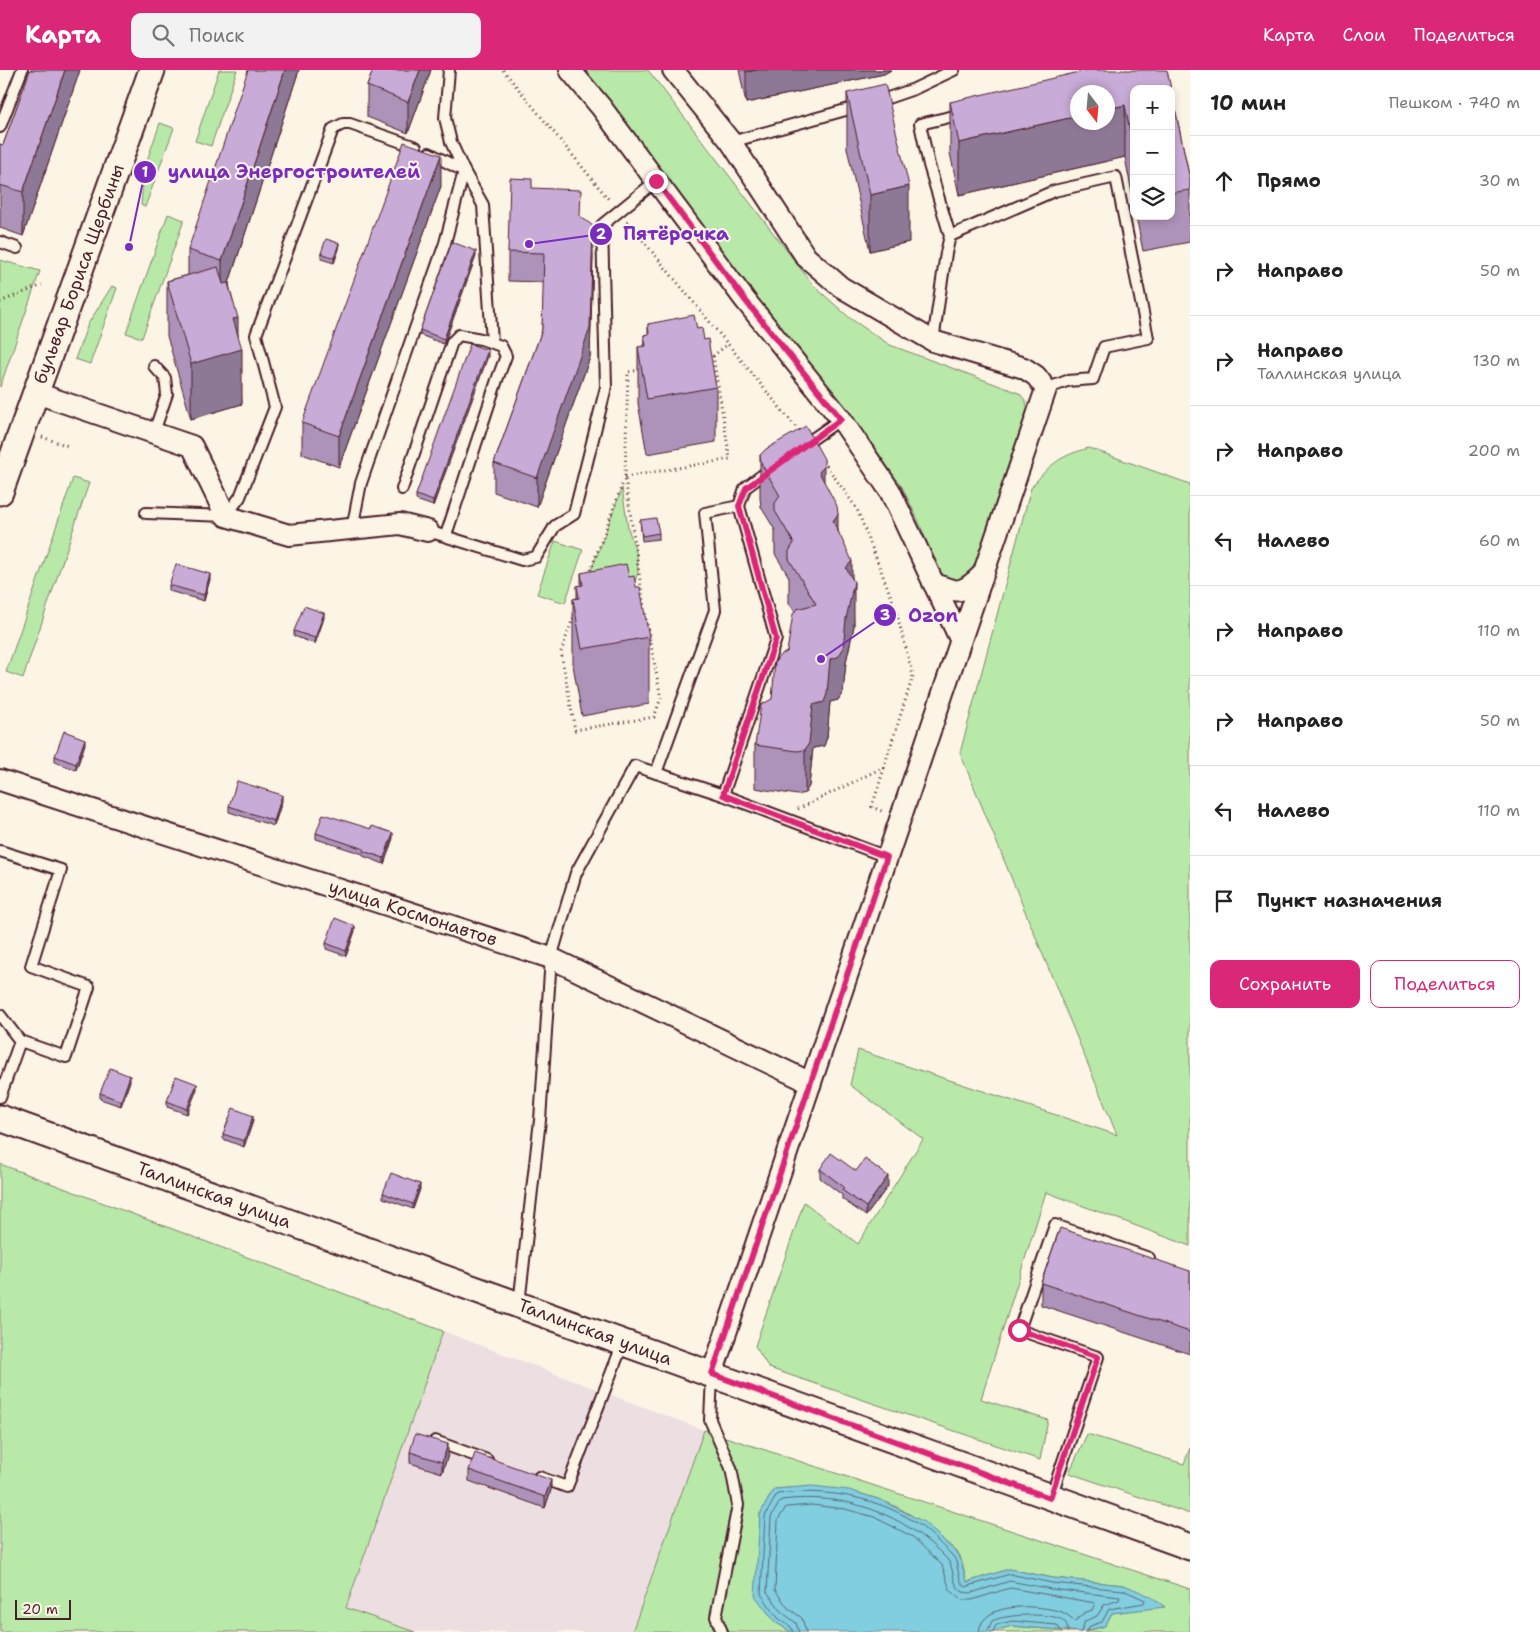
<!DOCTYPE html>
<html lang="ru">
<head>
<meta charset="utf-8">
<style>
	:root { --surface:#fff; --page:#f2f2f2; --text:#222; --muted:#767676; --line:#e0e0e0; --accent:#db2777 }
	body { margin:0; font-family:"Shantell Sans",sans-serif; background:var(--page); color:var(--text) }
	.controls { position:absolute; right:15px; top:15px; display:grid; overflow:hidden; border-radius:10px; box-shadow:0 2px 8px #0003 }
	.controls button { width:45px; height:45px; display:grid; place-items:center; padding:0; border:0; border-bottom:1px solid var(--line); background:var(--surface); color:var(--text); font:25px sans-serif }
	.compass { position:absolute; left:1070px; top:15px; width:45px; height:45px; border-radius:50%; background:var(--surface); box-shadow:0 2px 8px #0003; rotate:164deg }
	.scale { position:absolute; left:15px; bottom:12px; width:56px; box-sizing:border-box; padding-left:5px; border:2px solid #4a1f2b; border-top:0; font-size:14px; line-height:18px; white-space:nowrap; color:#4a1f2b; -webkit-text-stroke:4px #fcf5e5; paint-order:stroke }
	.stop { position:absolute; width:15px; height:15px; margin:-11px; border:4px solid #db2777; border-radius:50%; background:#fff }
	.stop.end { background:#db2777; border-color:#fff; box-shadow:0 1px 5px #0008 }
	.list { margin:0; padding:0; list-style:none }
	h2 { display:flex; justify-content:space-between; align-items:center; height:65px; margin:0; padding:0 20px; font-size:21px }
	h2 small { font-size:16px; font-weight:400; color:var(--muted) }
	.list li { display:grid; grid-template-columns:32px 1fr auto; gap:15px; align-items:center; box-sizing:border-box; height:90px; padding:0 20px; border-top:1px solid var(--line) }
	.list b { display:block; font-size:19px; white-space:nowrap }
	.list p { margin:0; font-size:16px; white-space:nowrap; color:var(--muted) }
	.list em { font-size:16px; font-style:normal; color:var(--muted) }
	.actions { display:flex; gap:10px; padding:15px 20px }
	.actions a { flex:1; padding:11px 0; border:1px solid var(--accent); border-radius:10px; text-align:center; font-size:18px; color:var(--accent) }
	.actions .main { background:var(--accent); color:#fff }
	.icon { flex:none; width:28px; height:28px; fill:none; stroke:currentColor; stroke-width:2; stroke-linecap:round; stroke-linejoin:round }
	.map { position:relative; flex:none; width:1190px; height:1562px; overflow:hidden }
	header { display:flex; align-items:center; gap:30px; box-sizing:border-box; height:70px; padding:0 25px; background:var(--accent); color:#fff }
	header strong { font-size:24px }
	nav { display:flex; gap:28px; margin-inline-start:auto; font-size:18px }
	.search { width:350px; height:45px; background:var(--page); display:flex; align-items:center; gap:12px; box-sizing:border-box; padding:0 18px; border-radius:10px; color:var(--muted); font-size:19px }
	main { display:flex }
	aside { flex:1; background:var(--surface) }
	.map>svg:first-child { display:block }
	.built { fill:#eddfe1 }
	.green { fill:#b8e9a9; stroke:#81846a }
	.water { fill:#80cedf; stroke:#6a8897 }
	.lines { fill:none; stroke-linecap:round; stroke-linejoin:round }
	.shore { stroke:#606573; stroke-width:1 }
	.service-casing { stroke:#4a1f2b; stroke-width:14 }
	.minor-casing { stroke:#4a1f2b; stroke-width:24 }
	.tertiary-casing { stroke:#4a1f2b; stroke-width:29 }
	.path { stroke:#4a1f2b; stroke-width:3; stroke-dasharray:1 4; stroke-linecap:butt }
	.service { stroke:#fcf5e5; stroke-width:10 }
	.minor { stroke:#fcf5e5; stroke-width:20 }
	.tertiary { stroke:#fcf5e5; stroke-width:25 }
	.wall { fill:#ad93b9; stroke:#4a1f2b }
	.shaded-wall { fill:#8d7896; stroke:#4a1f2b }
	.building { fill:#c9abd7; stroke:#4a1f2b }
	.route { stroke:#db2777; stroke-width:6 }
	.labels { text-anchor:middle; stroke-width:4; stroke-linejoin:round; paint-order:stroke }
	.street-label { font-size:18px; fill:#4a1f2b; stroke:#fcf5e5 }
	.leader { fill:none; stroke:#7b2cbf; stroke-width:2 }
	.callout-dot { fill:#7b2cbf; stroke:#fcf5e5; stroke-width:2 }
	.mark-label { font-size:15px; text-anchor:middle; font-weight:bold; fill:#fff }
	.callout-label { font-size:19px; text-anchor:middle; font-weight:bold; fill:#7b2cbf; stroke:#fcf5e5; stroke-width:4; stroke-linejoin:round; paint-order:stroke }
</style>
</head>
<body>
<header>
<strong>Карта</strong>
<div class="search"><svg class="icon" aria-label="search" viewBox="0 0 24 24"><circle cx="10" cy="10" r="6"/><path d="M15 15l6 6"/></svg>Поиск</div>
<nav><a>Карта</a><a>Слои</a><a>Поделиться</a></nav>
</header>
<main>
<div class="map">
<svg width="1190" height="1562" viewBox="0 0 1190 1562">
	<rect width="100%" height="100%" fill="#fcf5e5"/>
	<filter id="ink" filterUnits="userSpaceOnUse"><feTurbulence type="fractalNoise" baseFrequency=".02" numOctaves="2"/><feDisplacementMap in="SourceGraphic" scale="10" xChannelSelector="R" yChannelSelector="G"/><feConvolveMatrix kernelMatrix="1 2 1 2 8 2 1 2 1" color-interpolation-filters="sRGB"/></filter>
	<g filter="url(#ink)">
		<polygon class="built" points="443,1261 704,1360 632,1562 415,1562 346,1539"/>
		<g class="green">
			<polygon points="219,0 237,0 211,76 195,71"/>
			<polygon points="575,0 648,0 814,216 851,249 890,275 1019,323 1026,331 1028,343 975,498 968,510 956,512 946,508 937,498 918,450 902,417 872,374"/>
			<polygon points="160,53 174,58 145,137 141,135 144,99"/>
			<polygon points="168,144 184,150 142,268 126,263"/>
			<polygon points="0,190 40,201 0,317"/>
			<polygon points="112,216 117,218 90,294 75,289 88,254"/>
			<path d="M1089,378L1190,414V1176L1046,1122L981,1329L1048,1350L1040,1390L769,1298L755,1276L804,1132L858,1174L923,1069L850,1015L858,980L1117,1065L960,683L1031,418C1049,395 1059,386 1089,378Z"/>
			<polygon points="73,408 89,413 23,608 6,602"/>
			<polygon points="622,418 628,458 637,485 638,502 635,512 637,532 577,538"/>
			<polygon points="555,471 583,480 565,533 537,524"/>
			<polygon points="0,1094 443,1261 346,1538 415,1562 0,1562"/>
			<path d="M704,1360L1190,1519V1562H1084L1105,1556L1112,1543L1164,1536L1124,1515L1053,1508L1009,1499L967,1512C964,1504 963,1494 960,1486C956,1479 946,1473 941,1468C891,1422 838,1414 774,1419L760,1444L759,1482L775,1552L791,1562H632Z"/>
			<polygon points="1087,1364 1184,1394 1190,1378 1190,1444 1069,1403"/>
			<polygon points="1011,1556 1081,1562 990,1562"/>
		</g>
		<polygon class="water" points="812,1416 849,1420 881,1430 924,1452 959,1485 967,1512 1009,1499 1053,1508 1124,1515 1150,1526 1165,1537 1112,1543 1105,1556 1081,1562 1012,1556 990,1562 791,1562 775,1552 755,1526 760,1444 774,1419"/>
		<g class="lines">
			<g class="shore">
				<path d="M793,1562L791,1557L778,1548L761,1524L765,1446L777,1424C827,1418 880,1427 921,1456C932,1464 942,1476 952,1485C960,1493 956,1509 965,1517L1010,1504L1052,1513L1123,1520L1145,1530L1144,1533L1109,1539L1102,1552L1090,1556L1087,1562"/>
				<path d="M799,1562L796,1553L783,1543L767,1522L771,1447L781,1430C844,1422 904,1443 947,1489C956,1499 950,1515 963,1522L971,1523L1010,1511L1051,1519L1120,1527L1119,1530L1104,1535L1097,1546L1085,1551L1081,1562"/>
				<path d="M806,1562L802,1548L788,1538L775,1520L778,1450L786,1437L812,1435L845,1439L874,1447L913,1467L942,1495L950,1520L962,1530H972L1010,1518L1095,1533L1092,1540L1084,1543L1075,1551C1071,1548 1067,1544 1062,1542C1041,1535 981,1530 979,1562"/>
				<path d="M987,1562L992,1551C1005,1544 1053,1542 1064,1551C1067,1554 1068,1558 1068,1562"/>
				<polyline points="993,1562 996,1555 1012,1551 1057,1555 1062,1562"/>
			</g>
			<defs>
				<g id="service">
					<polyline points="876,32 914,19 954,0"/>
					<polyline points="0,57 22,0"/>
					<polyline points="731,72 860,36"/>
					<polyline points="429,83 464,101 451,72 445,48 449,0"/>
					<polyline points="464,101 483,135 492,272"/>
					<polyline points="950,166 1054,121 1116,107 1148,268 1104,277 1093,309 1067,311 1046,319"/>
					<polyline points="0,172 17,178"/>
					<polyline points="933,271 946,183 950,166 929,95 920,54 962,44"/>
					<polyline points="154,362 167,324 165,308 154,296"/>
					<polyline points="801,377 841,349"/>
					<polyline points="402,419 452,272 459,265 481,269 501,276 506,286 497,310 446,465"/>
					<polyline points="146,443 226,446 240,427 275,337 256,265 333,59 343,54 350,54 416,77"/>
					<polyline points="352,459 361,413 445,173 464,101"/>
					<polyline points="428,461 522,490 536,487 555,456 574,444 606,317 602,155 656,111"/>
					<polyline points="656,703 715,540 705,443 739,436"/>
					<polyline points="723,725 776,569 739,436 745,418 769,400"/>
					<polyline points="0,781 61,800 31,896 89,917 66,987 20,971 0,945"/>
					<polyline points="0,1027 20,971"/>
					<polyline points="519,1234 540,1050 551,888 576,803 635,696 723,725 887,787"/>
					<polyline points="712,1306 710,1350 731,1398 738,1435 716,1547 722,1562"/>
					<polyline points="435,1371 487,1390"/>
					<polyline points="539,1407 567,1417 623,1273"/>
					<polyline points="1051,1427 1098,1287 1019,1260 1055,1155 1149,1188"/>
				</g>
				<g id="minor">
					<polyline points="570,0 601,37 745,230 841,349 890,421 960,569"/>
					<polyline points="673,0 731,72 806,187 841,217 933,271 1024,298 1036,306 1046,319 712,1304"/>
					<polyline points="36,323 192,376 226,446 289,465 400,454 428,461"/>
					<path d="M933,513C958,524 962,524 982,505"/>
					<polyline points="0,710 551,888 811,1013"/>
				</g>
				<g id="tertiary">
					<polyline points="0,422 152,0"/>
					<polyline points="0,1048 1190,1477"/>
				</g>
			</defs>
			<use href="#service" class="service-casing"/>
			<use href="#minor" class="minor-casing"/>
			<use href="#tertiary" class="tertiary-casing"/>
			<g class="path">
				<polyline points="503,0 610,131"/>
				<polyline points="627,151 799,361"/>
				<polyline points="0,232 42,215"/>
				<polyline points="708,287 713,286 728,274"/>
				<polyline points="640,300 628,302 625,407 645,544"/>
				<polyline points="42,367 68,376"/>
				<polyline points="625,407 730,389 713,286"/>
				<polyline points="589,505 625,407"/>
				<polyline points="573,548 561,582 575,660 654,647 661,628 645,544"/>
				<polyline points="884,698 872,737 884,742"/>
				<polyline points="798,739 884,697 913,606 895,537 857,439 823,391"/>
			</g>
			<use href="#service" class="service"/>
			<use href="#minor" class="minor"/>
			<use href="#tertiary" class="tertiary"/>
		</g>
		<g class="wall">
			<polygon points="30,0 80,0 23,166 0,158 0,74 3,75"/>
			<polygon points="299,0 229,213 238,266 242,334 191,349 167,266 167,211 188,205 188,180"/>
			<polygon points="373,0 431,0 408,63 367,47 367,16"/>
			<polygon points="739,0 891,0 884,4 746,33"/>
			<polygon points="1134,19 1134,134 1125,87 959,125 950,83 950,32"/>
			<polygon points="1171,19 1190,110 1190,172 1143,181 1136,146 1171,146"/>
			<polygon points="847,23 909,172 870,181 847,78"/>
			<polygon points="441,116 339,397 302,384 302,353"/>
			<polygon points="532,118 581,147 593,185 590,287 537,437 494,422 494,393 542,260 544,212 508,211 508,182"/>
			<polygon points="339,179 334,193 321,189 321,183"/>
			<polygon points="476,186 444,274 420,265 420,260"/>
			<polygon points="648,254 697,259 704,270 716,317 716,372 647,384 638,333 638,277 644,277 644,265 648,264"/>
			<polygon points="488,286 433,436 416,430 416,425"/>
			<polygon points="760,385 824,413 852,508 854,556 846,592 843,622 838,630 830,632 827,667 824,676 813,678 809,716 805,723 797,725 755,718 755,675 772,629 787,582 795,542 789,533 789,507 775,484 775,460 761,437 760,428"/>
			<polygon points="640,450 659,463 659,469 642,471"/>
			<polygon points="581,503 629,507 636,517 649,567 649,634 582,646 573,595 573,529 577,528 577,516 581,515"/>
			<polygon points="210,509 204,531 169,521 169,515"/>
			<polygon points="324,548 315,574 294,566 294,561"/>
			<polygon points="85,674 76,700 55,692 55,686"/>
			<polygon points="282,731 274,756 229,742 229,736"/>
			<polygon points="371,759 393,768 384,794 363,786 363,784 316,769 316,763"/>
			<polygon points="355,861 346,886 326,879 326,873"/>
			<polygon points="130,1011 121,1036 100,1029 100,1023"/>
			<polygon points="197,1019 187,1044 167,1037 167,1031"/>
			<polygon points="253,1051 244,1077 223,1069 223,1064"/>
			<polygon points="820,1099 856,1101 888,1116 866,1146 842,1129 842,1125 820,1108"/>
			<polygon points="420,1119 413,1139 383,1128 383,1123"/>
			<polygon points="1190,1201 1190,1284 1041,1235 1041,1213"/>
			<polygon points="410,1382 448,1385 442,1403 410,1393"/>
			<polygon points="469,1400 551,1420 545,1438 469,1411"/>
		</g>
		<g class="shaded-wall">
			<polygon points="65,0 80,0 23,166 23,122"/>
			<polygon points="285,0 299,0 222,234 222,191"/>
			<polygon points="420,0 431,0 408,63 408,32"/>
			<polygon points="756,0 891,0 884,4 746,33 746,2"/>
			<polygon points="1125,35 1125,87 959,125 959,73 1078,46 1078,52 1108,52 1108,39"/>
			<polygon points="441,85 441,116 339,397 339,366"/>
			<polygon points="909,116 909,172 870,181 870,125"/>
			<polygon points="593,156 593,185 590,287 537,437 537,408"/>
			<polygon points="339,173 339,179 334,193 334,188"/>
			<polygon points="476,181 476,186 444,274 444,269"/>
			<polygon points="238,248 238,280 242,279 242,334 191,349 191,294 233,249"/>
			<polygon points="488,280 488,286 433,436 433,431"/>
			<polygon points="824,397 824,441 819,402"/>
			<polygon points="838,444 838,488 833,451"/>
			<polygon points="852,491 852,523 854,512 854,556 846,592 843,622 838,630 830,632 827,667 824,676 813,678 809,716 805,723 805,680 813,635 846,549 846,498"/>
			<polygon points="210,504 210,509 204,531 204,525"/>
			<polygon points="324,543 324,548 315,574 315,568"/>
			<polygon points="85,669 85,674 76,700 76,694"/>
			<polygon points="282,725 282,731 274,756 274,751"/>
			<polygon points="393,763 393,768 384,794 384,788"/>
			<polygon points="355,856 355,861 346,886 346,881"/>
			<polygon points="130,1006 130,1011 121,1036 121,1031"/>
			<polygon points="197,1014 197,1019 187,1044 187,1039"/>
			<polygon points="253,1046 253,1051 244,1077 244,1071"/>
			<polygon points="888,1106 888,1116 866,1146 866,1137"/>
			<polygon points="420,1114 420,1119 413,1139 413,1134"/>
			<polygon points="448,1374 448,1385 442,1403 442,1392"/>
			<polygon points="551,1410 551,1420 545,1438 545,1427"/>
		</g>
		<g class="building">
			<polygon points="30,0 65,0 23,122 0,115 0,74 3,75"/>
			<polygon points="248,0 285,0 222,191 188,180"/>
			<polygon points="373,0 420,0 408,32 367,16"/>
			<polygon points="746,0 756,0 746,2"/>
			<polygon points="1088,0 1167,0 1171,19 1134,19 1134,82 1125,35 1108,39 1108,22 1078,22 1078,46 959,73 950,32"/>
			<polygon points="885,14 909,116 870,125 847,23"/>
			<polygon points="1171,19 1190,110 1190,120 1171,123"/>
			<polygon points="404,72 441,85 339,366 302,353"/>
			<polygon points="510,108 532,109 532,118 581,120 580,146 593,156 590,258 537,408 494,393 542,260 544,183 508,182"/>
			<polygon points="326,169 339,173 334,188 321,183"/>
			<polygon points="452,172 476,181 444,269 420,260"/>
			<polygon points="218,197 223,214 228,213 238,248 233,249 242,279 191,294 167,211"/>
			<polygon points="694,245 697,259 702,258 704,270 708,269 716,317 647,329 638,277 646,276 644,265 649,264 648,254"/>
			<polygon points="470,274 488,280 433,431 416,425"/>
			<polygon points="806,356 824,389 824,397 819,402 837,436 838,444 833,451 849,484 852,491 846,498 854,512 846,549 843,579 838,587 830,589 827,624 824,632 813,635 809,673 805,680 797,681 755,675 761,635 772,629 775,592 780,585 787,582 793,544 797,539 816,534 789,489 789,481 794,473 775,441 775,433 780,426 761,393 760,385 766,379"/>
			<polygon points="656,448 659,463 642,466 640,450"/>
			<polygon points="176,494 210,504 204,525 169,515"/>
			<polygon points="626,494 629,507 634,506 636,517 640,517 649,567 582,579 573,529 579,528 577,516 583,515 581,503"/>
			<polygon points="304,536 324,543 315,568 294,561"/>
			<polygon points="64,661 85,669 76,694 55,686"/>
			<polygon points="237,711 282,725 274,751 229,736"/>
			<polygon points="323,744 371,759 372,756 393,763 384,788 363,781 364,779 316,763"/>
			<polygon points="335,848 355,856 346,881 326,873"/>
			<polygon points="110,998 130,1006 121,1031 100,1023"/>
			<polygon points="176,1006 197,1014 187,1039 167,1031"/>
			<polygon points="233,1038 253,1046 244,1071 223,1064"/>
			<polygon points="831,1083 856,1101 865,1089 888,1106 866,1137 842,1120 844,1117 820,1099"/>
			<polygon points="391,1103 420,1114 413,1134 383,1123"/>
			<polygon points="1060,1158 1190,1201 1190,1262 1041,1213"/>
			<polygon points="415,1364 448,1374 442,1392 410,1382"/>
			<polygon points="475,1383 551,1410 545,1427 469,1400"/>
		</g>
	</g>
	<g class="lines" filter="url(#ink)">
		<polyline class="route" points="656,111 745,230 841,349 746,418 739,436 776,569 723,725 887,787 712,1304 1050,1428 1098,1287 1019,1260"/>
	</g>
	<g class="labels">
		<g class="street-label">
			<text transform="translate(79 204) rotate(-70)" y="6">бульвар Бориса Щербины</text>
			<text transform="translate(413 843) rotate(18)" y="6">улица Космонавтов</text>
			<text transform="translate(214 1125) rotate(20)" y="6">Таллинская улица</text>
			<text transform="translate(595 1262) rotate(20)" y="6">Таллинская улица</text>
		</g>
	</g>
	<path class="leader" d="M129 177L145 102M529 174L601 164M821 589L885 545"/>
	<g class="callout-dot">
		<circle cx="129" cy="177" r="5"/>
		<circle cx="529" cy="174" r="5"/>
		<circle cx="821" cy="589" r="5"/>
		<circle cx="145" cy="102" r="12"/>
		<circle cx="601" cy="164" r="12"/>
		<circle cx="885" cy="545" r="12"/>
	</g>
	<g class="mark-label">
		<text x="145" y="107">1</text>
		<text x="601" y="169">2</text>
		<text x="885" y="550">3</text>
	</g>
	<g class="callout-label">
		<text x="294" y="108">улица Энергостроителей</text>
		<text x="676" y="170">Пятёрочка</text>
		<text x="933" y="552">Ozon</text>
	</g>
</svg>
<div class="controls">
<button>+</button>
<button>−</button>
<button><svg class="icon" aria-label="layers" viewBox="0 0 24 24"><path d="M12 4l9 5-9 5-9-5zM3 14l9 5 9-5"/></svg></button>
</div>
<svg class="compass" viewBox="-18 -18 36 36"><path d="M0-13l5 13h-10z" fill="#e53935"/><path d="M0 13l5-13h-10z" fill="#767676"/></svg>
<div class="scale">20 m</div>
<div class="stop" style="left:1019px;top:1260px"></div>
<div class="stop end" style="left:656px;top:111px"></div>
</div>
<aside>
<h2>10 мин<small>Пешком · 740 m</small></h2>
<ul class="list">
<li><svg class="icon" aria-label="ahead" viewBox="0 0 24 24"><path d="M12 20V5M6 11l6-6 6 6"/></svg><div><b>Прямо</b></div><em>30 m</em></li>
<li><svg class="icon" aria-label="right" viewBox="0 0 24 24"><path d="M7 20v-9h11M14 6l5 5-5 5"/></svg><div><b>Направо</b></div><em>50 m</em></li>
<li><svg class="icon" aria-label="right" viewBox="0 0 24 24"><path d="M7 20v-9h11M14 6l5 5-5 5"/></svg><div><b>Направо</b><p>Таллинская улица</p></div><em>130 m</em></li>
<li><svg class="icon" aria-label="right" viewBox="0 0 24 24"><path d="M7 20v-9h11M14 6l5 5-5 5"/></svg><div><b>Направо</b></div><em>200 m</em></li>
<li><svg class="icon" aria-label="left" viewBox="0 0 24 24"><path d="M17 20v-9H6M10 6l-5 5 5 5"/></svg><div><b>Налево</b></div><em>60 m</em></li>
<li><svg class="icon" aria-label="right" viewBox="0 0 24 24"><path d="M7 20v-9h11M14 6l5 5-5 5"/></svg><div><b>Направо</b></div><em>110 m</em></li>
<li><svg class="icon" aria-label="right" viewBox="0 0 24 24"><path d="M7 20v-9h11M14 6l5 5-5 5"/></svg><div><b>Направо</b></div><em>50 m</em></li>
<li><svg class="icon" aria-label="left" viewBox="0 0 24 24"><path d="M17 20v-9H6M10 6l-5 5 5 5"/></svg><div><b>Налево</b></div><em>110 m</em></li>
<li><svg class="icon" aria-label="arrive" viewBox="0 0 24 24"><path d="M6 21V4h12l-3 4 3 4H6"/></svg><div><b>Пункт назначения</b></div></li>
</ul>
<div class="actions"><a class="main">Сохранить</a><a>Поделиться</a></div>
</aside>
</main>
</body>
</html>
